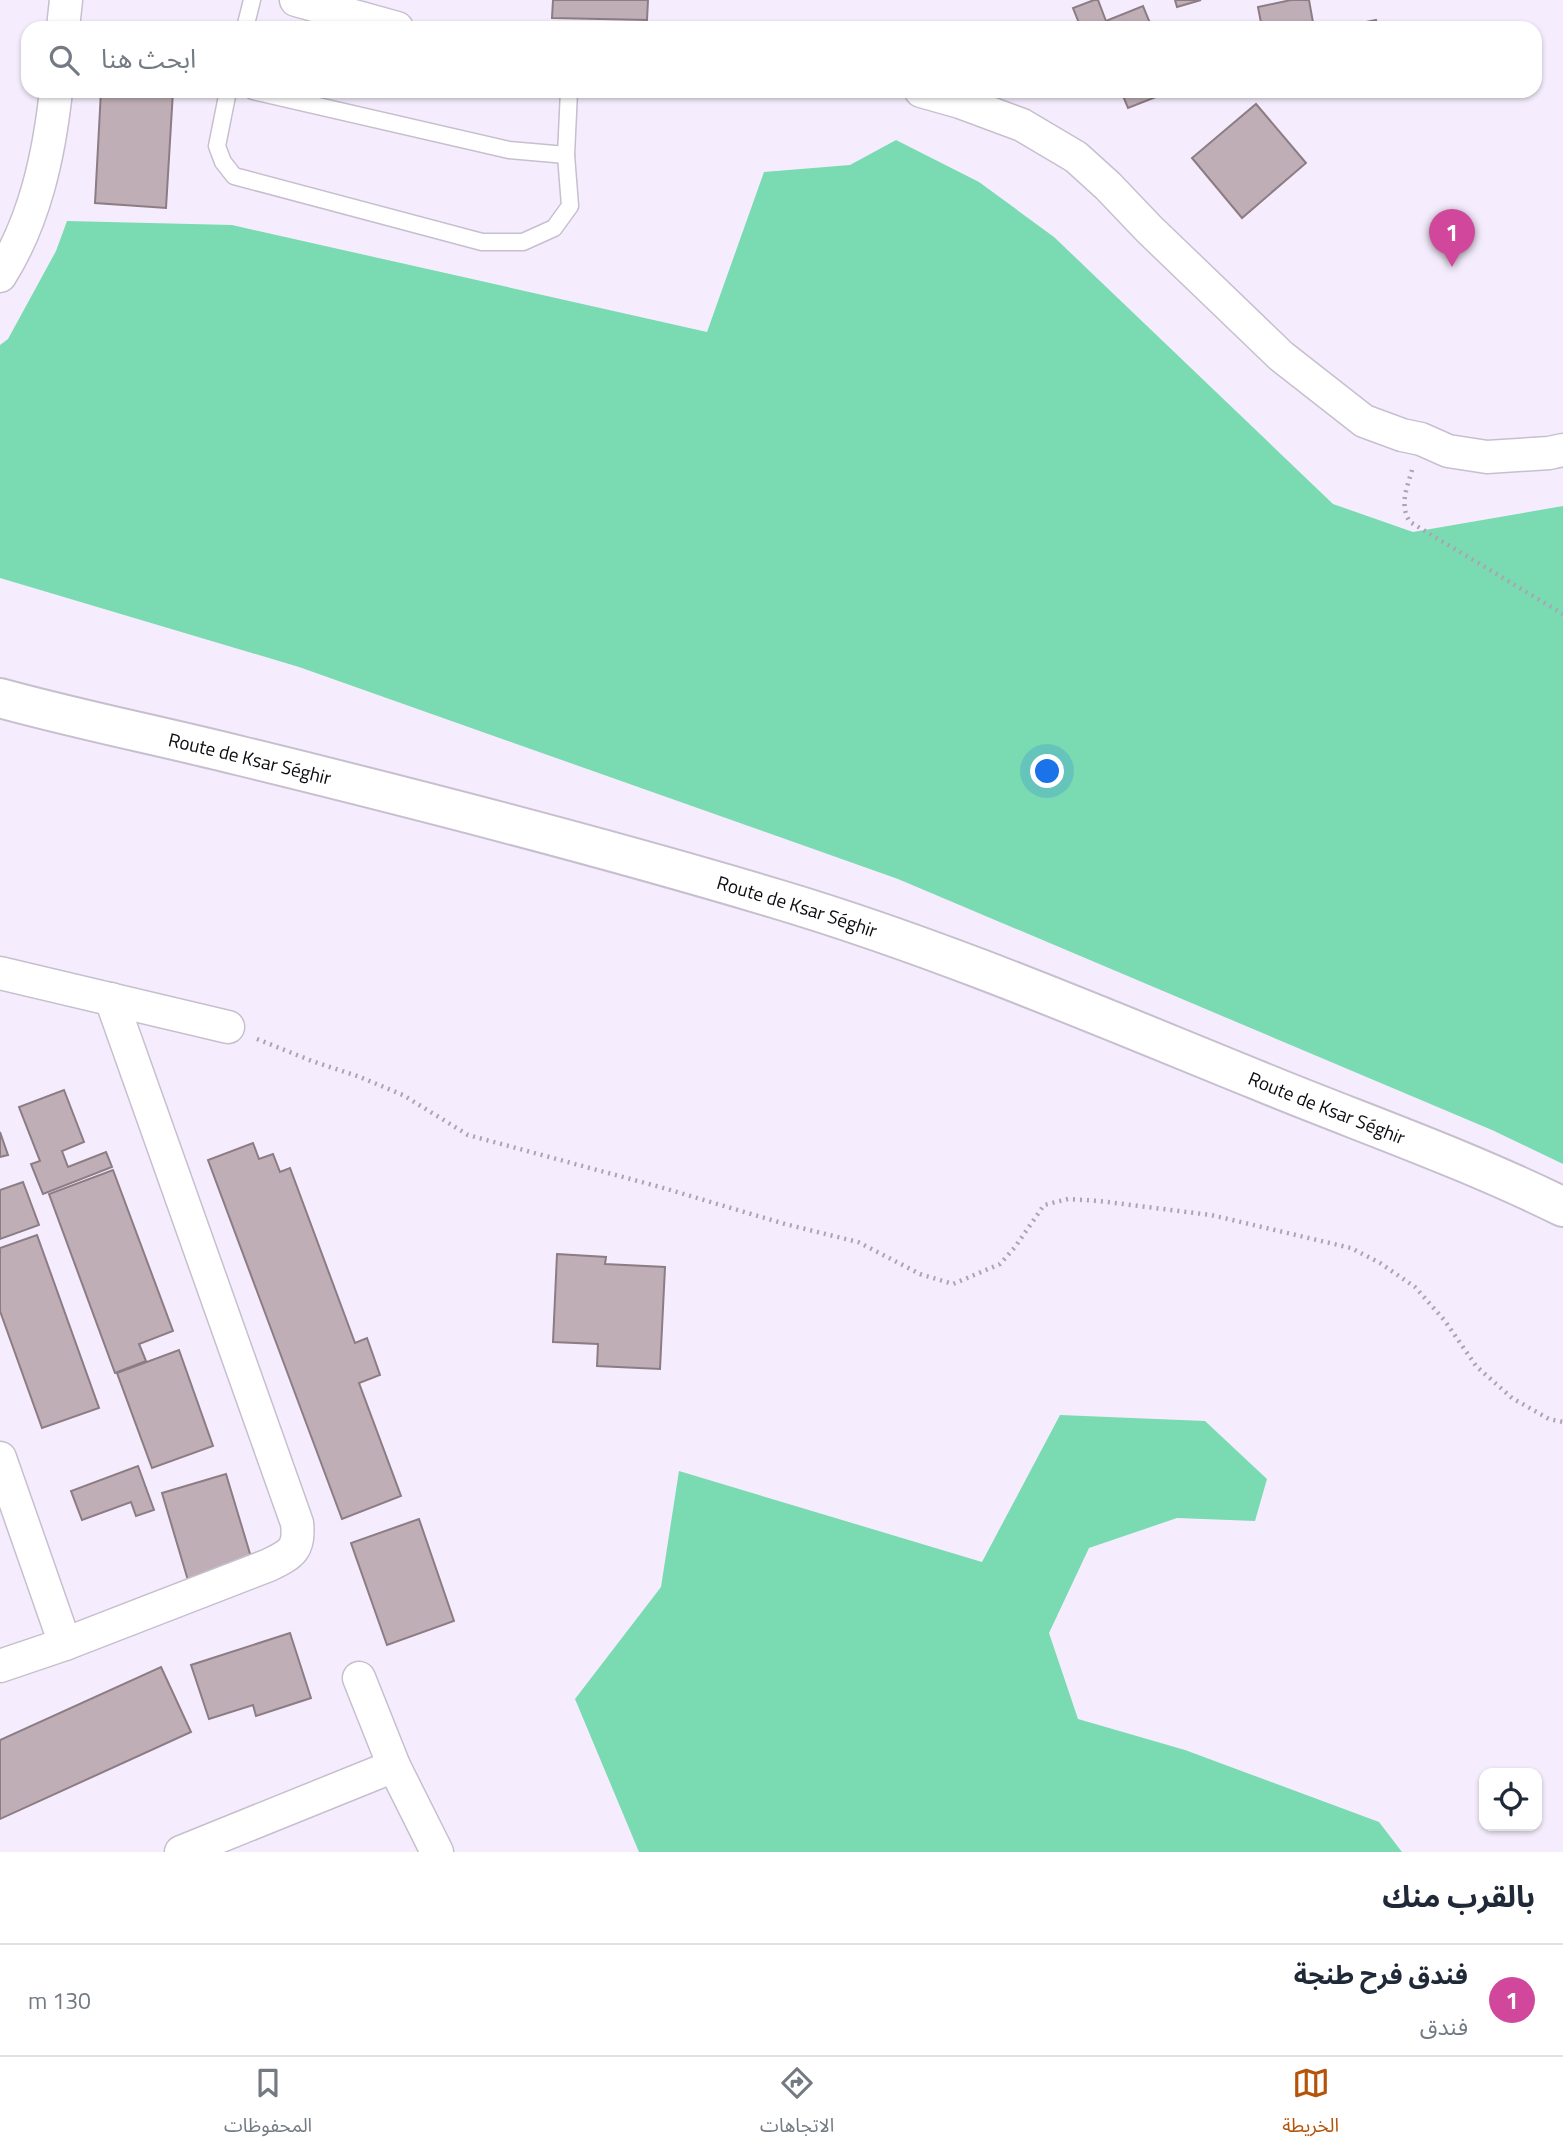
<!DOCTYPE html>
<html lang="ar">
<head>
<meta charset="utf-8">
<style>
	:root { --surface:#fff; --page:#f2f2f3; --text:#1f2937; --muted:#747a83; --line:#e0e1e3; --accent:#b45309 }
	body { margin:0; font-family:"Titillium Web","Noto Sans Arabic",sans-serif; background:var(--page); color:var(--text); direction:rtl }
	.controls { position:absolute; right:21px; bottom:21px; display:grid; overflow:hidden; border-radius:14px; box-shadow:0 2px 5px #0004 }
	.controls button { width:63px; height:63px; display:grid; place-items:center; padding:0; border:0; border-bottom:2px solid var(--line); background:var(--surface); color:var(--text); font:35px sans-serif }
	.you { position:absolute; left:1048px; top:772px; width:24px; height:24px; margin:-18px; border:5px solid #fff; border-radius:50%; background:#1a73e8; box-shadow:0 0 0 10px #1a73e833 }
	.badge { display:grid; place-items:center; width:46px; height:46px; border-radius:50%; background:var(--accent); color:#fff; font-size:23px; font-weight:700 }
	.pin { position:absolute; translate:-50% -58px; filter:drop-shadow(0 2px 4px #0008) }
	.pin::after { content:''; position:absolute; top:37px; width:24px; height:21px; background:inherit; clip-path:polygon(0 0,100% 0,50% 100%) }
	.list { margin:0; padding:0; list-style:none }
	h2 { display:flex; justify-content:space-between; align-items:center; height:91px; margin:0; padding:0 28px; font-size:30px }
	h2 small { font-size:23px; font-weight:400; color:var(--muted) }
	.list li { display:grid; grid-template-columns:46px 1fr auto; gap:21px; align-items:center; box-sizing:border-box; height:112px; padding:0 28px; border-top:2px solid var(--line) }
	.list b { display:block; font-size:26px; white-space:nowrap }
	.list p { margin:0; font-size:23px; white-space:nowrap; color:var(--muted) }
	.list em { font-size:23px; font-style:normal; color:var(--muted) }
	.icon { flex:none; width:38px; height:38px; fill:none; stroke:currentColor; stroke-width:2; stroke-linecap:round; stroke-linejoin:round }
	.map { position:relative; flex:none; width:1563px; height:1852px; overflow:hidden; direction:ltr }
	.search { position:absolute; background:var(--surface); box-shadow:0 2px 5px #0004; left:21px; right:21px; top:21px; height:77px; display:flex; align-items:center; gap:18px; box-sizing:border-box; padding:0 24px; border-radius:21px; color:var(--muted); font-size:26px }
	.sheet { height:203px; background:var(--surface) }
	nav { display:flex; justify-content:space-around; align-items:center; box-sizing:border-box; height:98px; border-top:2px solid var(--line); background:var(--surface); font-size:19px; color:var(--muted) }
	nav a { display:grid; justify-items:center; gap:4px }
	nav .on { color:var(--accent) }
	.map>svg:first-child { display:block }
	.green { fill:#7adab1 }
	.building { fill:#bfaeb6; stroke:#8c7c83; stroke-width:2 }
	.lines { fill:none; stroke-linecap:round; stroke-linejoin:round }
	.lane-casing { stroke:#c7bfce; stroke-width:19 }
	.street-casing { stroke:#c7bfce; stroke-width:35 }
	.primary-casing { stroke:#c7bfce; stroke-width:42 }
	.path { stroke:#aba4b1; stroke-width:4.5; stroke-dasharray:2 5; stroke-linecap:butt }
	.lane { stroke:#fff; stroke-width:16 }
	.street { stroke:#fff; stroke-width:32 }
	.primary { stroke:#fff; stroke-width:38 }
	.labels { text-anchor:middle; stroke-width:5; stroke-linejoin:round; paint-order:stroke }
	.street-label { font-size:19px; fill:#0e0b10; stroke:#fff }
</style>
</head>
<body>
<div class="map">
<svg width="1563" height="1852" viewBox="0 0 1563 1852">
	<rect width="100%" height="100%" fill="#f5edfd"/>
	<g class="green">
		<polygon points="896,140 979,182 1054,237 1333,504 1413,532 1563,506 1563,1164 1492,1130 898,879 299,667 0,578 0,345 8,339 56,251 67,221 232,225 707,332 764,172 850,165"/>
		<polygon points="1060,1415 1205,1421 1267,1479 1255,1521 1177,1518 1089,1548 1049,1633 1078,1719 1185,1750 1379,1822 1402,1852 639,1852 575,1699 661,1587 679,1471 982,1562"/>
	</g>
	<g class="building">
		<polygon points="553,0 648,0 647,20 552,18"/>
		<polygon points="1094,0 1098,0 1106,21 1143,6 1152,28 1081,28 1073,8"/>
		<polygon points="1175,0 1201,0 1177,7"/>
		<polygon points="1291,0 1309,0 1314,28 1262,28 1258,7"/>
		<polygon points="1376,20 1378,28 1337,28"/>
		<polygon points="101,91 173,91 166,208 95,203"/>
		<polygon points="1121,91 1171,91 1128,108"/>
		<polygon points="1256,104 1306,163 1242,218 1192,158"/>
		<polygon points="64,1090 84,1142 62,1151 68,1167 106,1152 112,1167 43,1194 31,1164 40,1161 19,1107"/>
		<polygon points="0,1132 8,1155 0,1157"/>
		<polygon points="253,1143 259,1159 273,1154 280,1172 290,1168 355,1343 367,1338 380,1375 359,1383 401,1496 342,1519 208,1160"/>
		<polygon points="113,1170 173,1331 139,1344 146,1361 115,1373 49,1194"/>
		<polygon points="23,1182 39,1225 0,1239 0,1190"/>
		<polygon points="37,1235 99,1408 42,1428 0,1311 0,1248"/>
		<polygon points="557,1254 606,1257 605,1264 665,1267 660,1369 597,1366 598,1344 553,1342"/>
		<polygon points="179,1350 213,1446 152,1468 117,1373"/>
		<polygon points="138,1466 154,1510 136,1516 131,1502 82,1520 71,1491"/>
		<polygon points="226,1474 254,1567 190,1587 162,1493"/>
		<polygon points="419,1519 454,1621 387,1645 351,1543"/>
		<polygon points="290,1633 311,1698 256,1716 253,1705 209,1719 191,1665"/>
		<polygon points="161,1667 191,1732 0,1819 0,1740"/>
	</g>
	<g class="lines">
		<defs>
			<g id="lane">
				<polyline points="245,28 252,0"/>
				<polyline points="228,91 217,146 223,162 234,176 482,242 523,242 554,228 570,206 566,155 569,91"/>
				<polyline points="253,91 509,150 566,155"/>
			</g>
			<g id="street">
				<polyline points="296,0 397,28"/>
				<polyline points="63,28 66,0"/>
				<polyline points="921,91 960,102 1022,125 1076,157 1108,186 1149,229 1281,356 1364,421 1402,435 1421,439 1448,451 1487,457 1549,453 1563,450"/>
				<path d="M0,276C35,221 49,155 56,91"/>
				<polyline points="0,973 228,1027"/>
				<polyline points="0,1458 65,1644"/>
				<path d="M0,1666L65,1644L269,1565C292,1554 300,1549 297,1523L111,999"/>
				<polyline points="359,1678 394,1766 437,1852"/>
				<polyline points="181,1852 394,1766"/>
			</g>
			<g id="primary">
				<path id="s1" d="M0,698C80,720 161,736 241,756C421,800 600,846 777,899C941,948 1099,1016 1257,1080C1359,1122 1464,1158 1563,1207"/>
			</g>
		</defs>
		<use href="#lane" class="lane-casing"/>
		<use href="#street" class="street-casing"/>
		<use href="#primary" class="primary-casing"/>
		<g class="path">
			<path d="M1412,470C1407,488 1399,505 1410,522L1563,614"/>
			<polyline points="257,1039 312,1061 360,1077 403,1095 468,1135 660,1187 785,1224 858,1242 920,1274 953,1284 1000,1264 1015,1247 1044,1205 1068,1199 1099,1201 1211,1215 1351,1248 1380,1263 1415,1287 1445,1321 1476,1366 1512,1398 1549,1419 1563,1422"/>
		</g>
		<use href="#lane" class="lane"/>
		<use href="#street" class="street"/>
		<use href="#primary" class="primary"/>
	</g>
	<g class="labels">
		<g class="street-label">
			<text dy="7" stroke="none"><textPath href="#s1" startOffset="257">Route de Ksar Séghir</textPath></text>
			<text dy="7" stroke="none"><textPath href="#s1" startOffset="824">Route de Ksar Séghir</textPath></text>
			<text dy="7" stroke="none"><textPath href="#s1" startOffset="1391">Route de Ksar Séghir</textPath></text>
		</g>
	</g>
</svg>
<div class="controls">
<button><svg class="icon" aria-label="locate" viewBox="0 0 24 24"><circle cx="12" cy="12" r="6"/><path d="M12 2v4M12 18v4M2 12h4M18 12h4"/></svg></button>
</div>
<div class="you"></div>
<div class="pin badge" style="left:1452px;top:267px;background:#d1479c">1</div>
<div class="search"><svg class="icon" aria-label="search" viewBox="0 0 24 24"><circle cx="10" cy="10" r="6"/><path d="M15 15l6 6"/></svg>ابحث هنا</div>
</div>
<section class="sheet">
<h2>بالقرب منك<small></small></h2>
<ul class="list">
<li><span class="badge" style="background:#d1479c">1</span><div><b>فندق فرح طنجة</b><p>فندق</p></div><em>130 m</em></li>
</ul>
</section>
<nav>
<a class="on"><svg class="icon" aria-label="map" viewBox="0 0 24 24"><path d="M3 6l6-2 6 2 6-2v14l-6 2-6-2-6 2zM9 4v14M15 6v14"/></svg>الخريطة</a>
<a><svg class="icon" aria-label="directions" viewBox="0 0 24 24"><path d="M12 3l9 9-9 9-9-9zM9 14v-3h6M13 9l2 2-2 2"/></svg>الاتجاهات</a>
<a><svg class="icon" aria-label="saved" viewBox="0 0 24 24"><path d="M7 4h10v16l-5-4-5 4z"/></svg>المحفوظات</a>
</nav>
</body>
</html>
